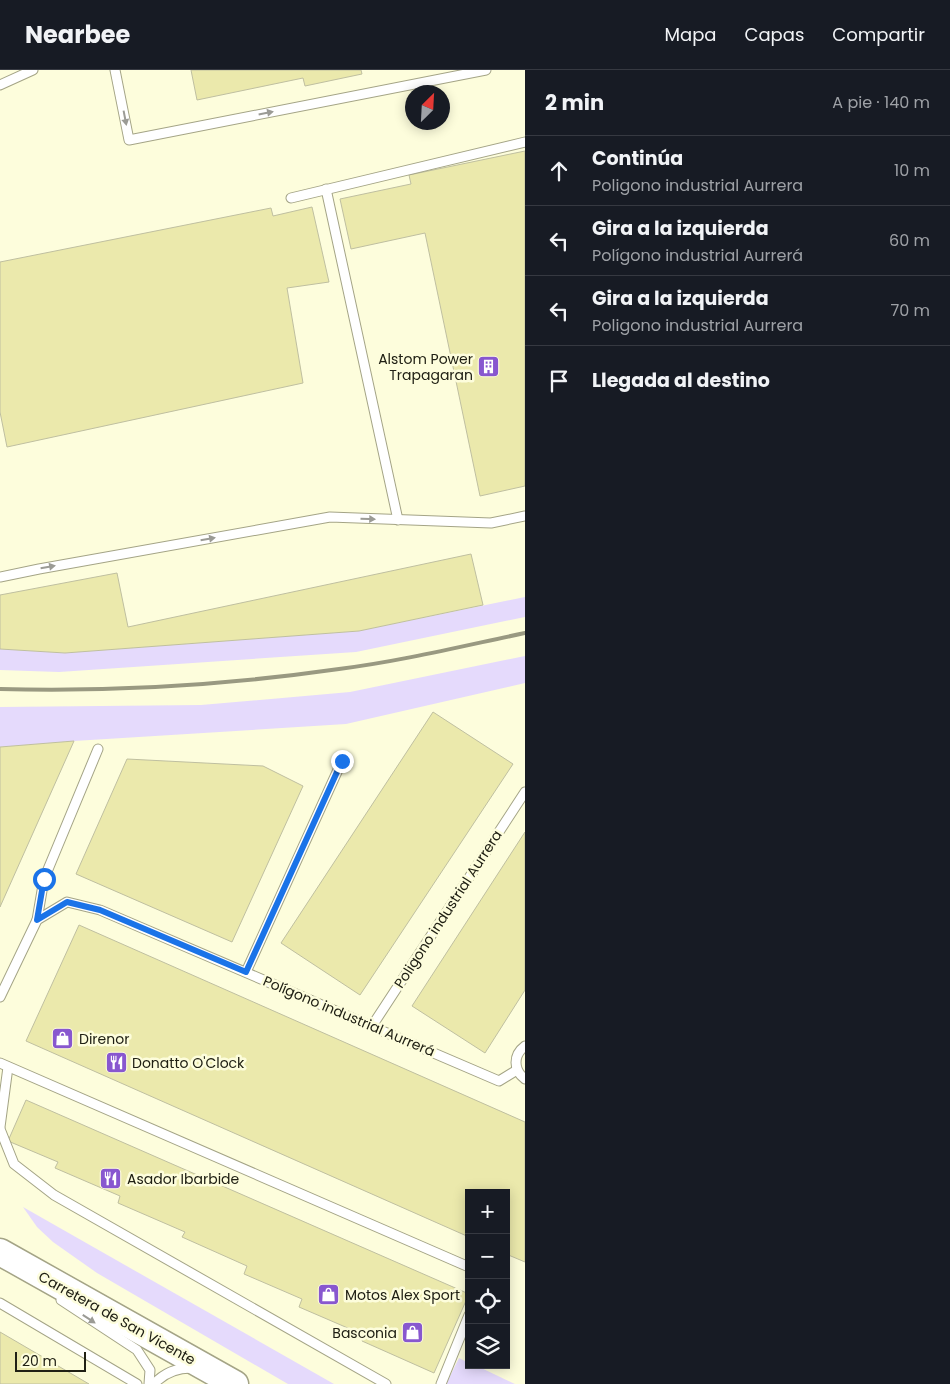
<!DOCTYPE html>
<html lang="es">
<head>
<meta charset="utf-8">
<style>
	:root { --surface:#171b24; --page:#20242c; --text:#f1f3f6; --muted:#9ea1a6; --line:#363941 }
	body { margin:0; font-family:Poppins,sans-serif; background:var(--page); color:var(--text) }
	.controls { position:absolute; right:15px; bottom:15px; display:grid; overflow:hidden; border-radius:0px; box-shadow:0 2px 12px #0003 }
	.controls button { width:45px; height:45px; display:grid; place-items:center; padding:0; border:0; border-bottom:1px solid var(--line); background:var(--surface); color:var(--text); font:25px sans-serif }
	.compass { position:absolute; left:405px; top:15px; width:45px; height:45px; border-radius:50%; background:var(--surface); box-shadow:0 2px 12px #0003; rotate:24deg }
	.scale { position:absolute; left:15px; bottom:12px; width:71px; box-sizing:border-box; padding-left:5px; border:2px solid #202014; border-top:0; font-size:14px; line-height:18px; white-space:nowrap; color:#202014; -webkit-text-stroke:4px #fdfddc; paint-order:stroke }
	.stop { position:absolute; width:15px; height:15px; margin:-11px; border:4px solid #1a73e8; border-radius:50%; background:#fff }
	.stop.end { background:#1a73e8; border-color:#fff; box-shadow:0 1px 5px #0008 }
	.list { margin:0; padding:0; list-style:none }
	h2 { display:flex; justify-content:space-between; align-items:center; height:65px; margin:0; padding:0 20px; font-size:21px }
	h2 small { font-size:16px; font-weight:400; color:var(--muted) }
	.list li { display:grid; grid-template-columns:32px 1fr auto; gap:15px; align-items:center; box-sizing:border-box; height:70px; padding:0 20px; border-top:1px solid var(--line) }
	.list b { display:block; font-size:19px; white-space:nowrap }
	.list p { margin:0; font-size:16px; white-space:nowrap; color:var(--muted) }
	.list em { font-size:16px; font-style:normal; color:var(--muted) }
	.icon { flex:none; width:28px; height:28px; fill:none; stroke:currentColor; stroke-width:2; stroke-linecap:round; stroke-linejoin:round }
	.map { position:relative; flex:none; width:525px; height:1314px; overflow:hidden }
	header { display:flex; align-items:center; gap:30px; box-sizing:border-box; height:70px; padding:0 25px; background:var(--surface); border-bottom:1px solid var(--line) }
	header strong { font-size:24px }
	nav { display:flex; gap:28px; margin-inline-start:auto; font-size:18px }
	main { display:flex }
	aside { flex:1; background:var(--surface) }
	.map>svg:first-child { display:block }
	.green { fill:#e5dafc }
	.building { fill:#ebe9ac; stroke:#bfbfa0 }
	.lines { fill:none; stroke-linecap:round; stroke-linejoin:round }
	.lane-casing { stroke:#a4a486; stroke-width:11 }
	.secondary-casing { stroke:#a4a486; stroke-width:29 }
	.lane { stroke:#fff; stroke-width:9 }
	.secondary { stroke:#fff; stroke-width:26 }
	.rail { stroke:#999981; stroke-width:4 }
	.oneway { fill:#9b9b95 }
	.route { stroke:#1a73e8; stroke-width:6 }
	.labels { text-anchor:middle; stroke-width:5; stroke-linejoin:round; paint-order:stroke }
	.poi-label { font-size:14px; fill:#202014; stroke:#fdfddc; text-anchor:start }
	.street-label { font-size:14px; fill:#202014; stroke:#fdfddc }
</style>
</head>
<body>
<header>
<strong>Nearbee</strong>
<nav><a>Mapa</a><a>Capas</a><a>Compartir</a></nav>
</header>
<main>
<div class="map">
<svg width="525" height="1314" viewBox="0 0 525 1314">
	<rect width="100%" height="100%" fill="#fdfddc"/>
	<g class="green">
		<polygon points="525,527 525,547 356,582 59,602 0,600 0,579 65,583 359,561"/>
		<polygon points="525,586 525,613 346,654 74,671 0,677 0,637 201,635 350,622"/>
		<polygon points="23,1137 334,1314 288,1314 97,1203 53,1172 37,1157"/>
		<polygon points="459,1288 469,1293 469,1295 475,1295 515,1314 446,1314"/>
	</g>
	<g class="building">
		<polygon points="191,0 361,0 362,4 305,16 303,8 197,30"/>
		<polygon points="525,81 525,416 480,426 425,163 351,179 340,129 411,114 409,105"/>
		<polygon points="312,137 329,212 287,218 303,313 7,377 0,342 0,192 271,138 273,146"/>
		<polygon points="471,484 483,535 359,561 65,583 0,579 0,525 117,503 128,557"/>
		<polygon points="433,642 513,694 360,925 281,873"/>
		<polygon points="74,671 0,837 0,677"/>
		<polygon points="127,689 263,696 303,716 232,872 76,804"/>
		<polygon points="525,762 525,920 485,983 412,936"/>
		<polygon points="79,855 525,1052 525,1192 506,1184 506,1123 469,1123 469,1167 26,971"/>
		<polygon points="26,1030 469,1224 434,1303 362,1271 364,1265 299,1237 302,1229 244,1204 247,1196 182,1167 185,1162 118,1133 120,1126 55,1098 58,1092 8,1071"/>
		<polygon points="0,1262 89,1314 0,1314"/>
	</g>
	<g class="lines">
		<defs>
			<g id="lane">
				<polyline points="115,0 129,70 486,0"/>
				<polyline points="0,15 33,0"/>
				<polyline points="326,119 398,450"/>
				<polyline points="291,128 525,72"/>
				<polyline points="0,507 39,499 330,447 491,453 525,446"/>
				<polyline points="37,850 44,809 98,679"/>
				<polyline points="246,902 342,691"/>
				<polyline points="0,927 37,850 67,832 100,840 499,1011 517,1000"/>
				<polyline points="372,956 525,722"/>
				<path d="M525,976C513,985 513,1000 525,1009"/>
				<polyline points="0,993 469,1197"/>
				<polyline points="0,1057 8,997"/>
				<polyline points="0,1059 14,1094 54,1125 386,1314"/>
				<polyline points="61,1230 137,1280 150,1300 149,1314"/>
				<polyline points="0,1233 137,1314"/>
				<path d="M154,1314C164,1303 176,1298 191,1298"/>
				<polyline points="441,1314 469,1245"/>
			</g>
			<polyline id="secondary" points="0,1182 235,1314"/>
		</defs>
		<use href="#lane" class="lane-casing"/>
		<use href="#secondary" class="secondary-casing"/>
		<use href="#lane" class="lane"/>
		<use href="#secondary" class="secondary"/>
		<path class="rail" d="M0,619C114,622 227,615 339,599C402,591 463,576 525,563"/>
	</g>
	<defs><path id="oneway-solid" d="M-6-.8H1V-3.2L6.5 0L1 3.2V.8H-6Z" transform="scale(1.25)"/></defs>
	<g class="oneway">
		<use href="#oneway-solid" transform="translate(266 43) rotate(-11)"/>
		<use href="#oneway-solid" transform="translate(125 48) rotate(79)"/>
		<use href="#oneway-solid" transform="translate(368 449) rotate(2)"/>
		<use href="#oneway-solid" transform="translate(208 469) rotate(-10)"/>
		<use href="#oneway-solid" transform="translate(48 497) rotate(-10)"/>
		<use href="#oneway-solid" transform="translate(89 1249) rotate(33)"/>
	</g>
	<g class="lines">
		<polyline class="route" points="44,809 37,850 67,832 100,840 246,902 342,691"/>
	</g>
	<defs>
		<symbol id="building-square" viewBox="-11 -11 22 22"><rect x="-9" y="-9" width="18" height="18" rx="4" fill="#8857cf" stroke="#fdfddc"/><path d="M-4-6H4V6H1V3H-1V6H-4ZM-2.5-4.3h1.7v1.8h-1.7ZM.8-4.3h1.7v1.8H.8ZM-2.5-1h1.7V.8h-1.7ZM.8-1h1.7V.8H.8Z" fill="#fff"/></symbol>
		<symbol id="shop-square" viewBox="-11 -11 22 22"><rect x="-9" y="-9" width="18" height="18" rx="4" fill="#8857cf" stroke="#fdfddc"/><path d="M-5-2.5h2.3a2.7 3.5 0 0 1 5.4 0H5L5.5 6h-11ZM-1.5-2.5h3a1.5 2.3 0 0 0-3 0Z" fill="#fff"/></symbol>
		<symbol id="restaurant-square" viewBox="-11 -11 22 22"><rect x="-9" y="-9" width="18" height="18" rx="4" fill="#8857cf" stroke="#fdfddc"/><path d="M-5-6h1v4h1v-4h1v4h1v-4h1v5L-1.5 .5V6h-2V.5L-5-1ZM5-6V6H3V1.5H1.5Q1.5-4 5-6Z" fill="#fff"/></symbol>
	</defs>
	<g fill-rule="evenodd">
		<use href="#building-square" x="476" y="284" width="25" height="25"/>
		<use href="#shop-square" x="50" y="956" width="25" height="25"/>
		<use href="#restaurant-square" x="104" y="980" width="25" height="25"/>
		<use href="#restaurant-square" x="98" y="1096" width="25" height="25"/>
		<use href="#shop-square" x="316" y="1212" width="25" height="25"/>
		<use href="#shop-square" x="400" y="1250" width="25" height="25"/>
	</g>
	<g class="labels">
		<g class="poi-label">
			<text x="473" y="294" text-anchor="end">Alstom Power<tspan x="473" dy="16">Trapagaran</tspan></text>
			<text x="79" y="974">Direnor</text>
			<text x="132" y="998">Donatto O'Clock</text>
			<text x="127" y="1114">Asador Ibarbide</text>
			<text x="345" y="1230">Motos Alex Sport</text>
			<text x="397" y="1268" text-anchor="end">Basconia</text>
		</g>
		<g class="street-label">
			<text transform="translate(448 839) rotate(-57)" y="5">Poligono industrial Aurrera</text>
			<text transform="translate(349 946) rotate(23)" y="5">Polígono industrial Aurrerá</text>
			<text transform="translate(117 1248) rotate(29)" y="5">Carretera de San Vicente</text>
		</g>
	</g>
</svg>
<div class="controls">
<button>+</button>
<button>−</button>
<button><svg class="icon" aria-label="locate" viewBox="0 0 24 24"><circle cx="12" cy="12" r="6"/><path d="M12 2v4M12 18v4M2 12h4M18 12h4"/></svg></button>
<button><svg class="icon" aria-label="layers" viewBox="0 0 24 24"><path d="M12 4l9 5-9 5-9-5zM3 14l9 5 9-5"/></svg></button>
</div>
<svg class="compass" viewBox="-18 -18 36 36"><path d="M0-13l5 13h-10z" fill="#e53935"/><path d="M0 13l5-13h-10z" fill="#9ea1a6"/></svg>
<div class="scale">20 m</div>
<div class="stop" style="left:44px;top:809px"></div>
<div class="stop end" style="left:342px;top:691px"></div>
</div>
<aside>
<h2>2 min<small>A pie · 140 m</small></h2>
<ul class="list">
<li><svg class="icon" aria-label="ahead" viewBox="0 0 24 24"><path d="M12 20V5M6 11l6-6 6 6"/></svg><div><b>Continúa</b><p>Poligono industrial Aurrera</p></div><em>10 m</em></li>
<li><svg class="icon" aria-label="left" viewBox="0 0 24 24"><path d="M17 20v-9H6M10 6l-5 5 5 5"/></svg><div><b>Gira a la izquierda</b><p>Polígono industrial Aurrerá</p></div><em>60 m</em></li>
<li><svg class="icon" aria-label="left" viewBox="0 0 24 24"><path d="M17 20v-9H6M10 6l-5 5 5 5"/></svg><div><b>Gira a la izquierda</b><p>Poligono industrial Aurrera</p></div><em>70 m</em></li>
<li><svg class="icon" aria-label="arrive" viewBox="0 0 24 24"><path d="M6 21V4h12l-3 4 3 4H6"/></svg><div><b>Llegada al destino</b></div></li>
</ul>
</aside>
</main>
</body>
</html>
